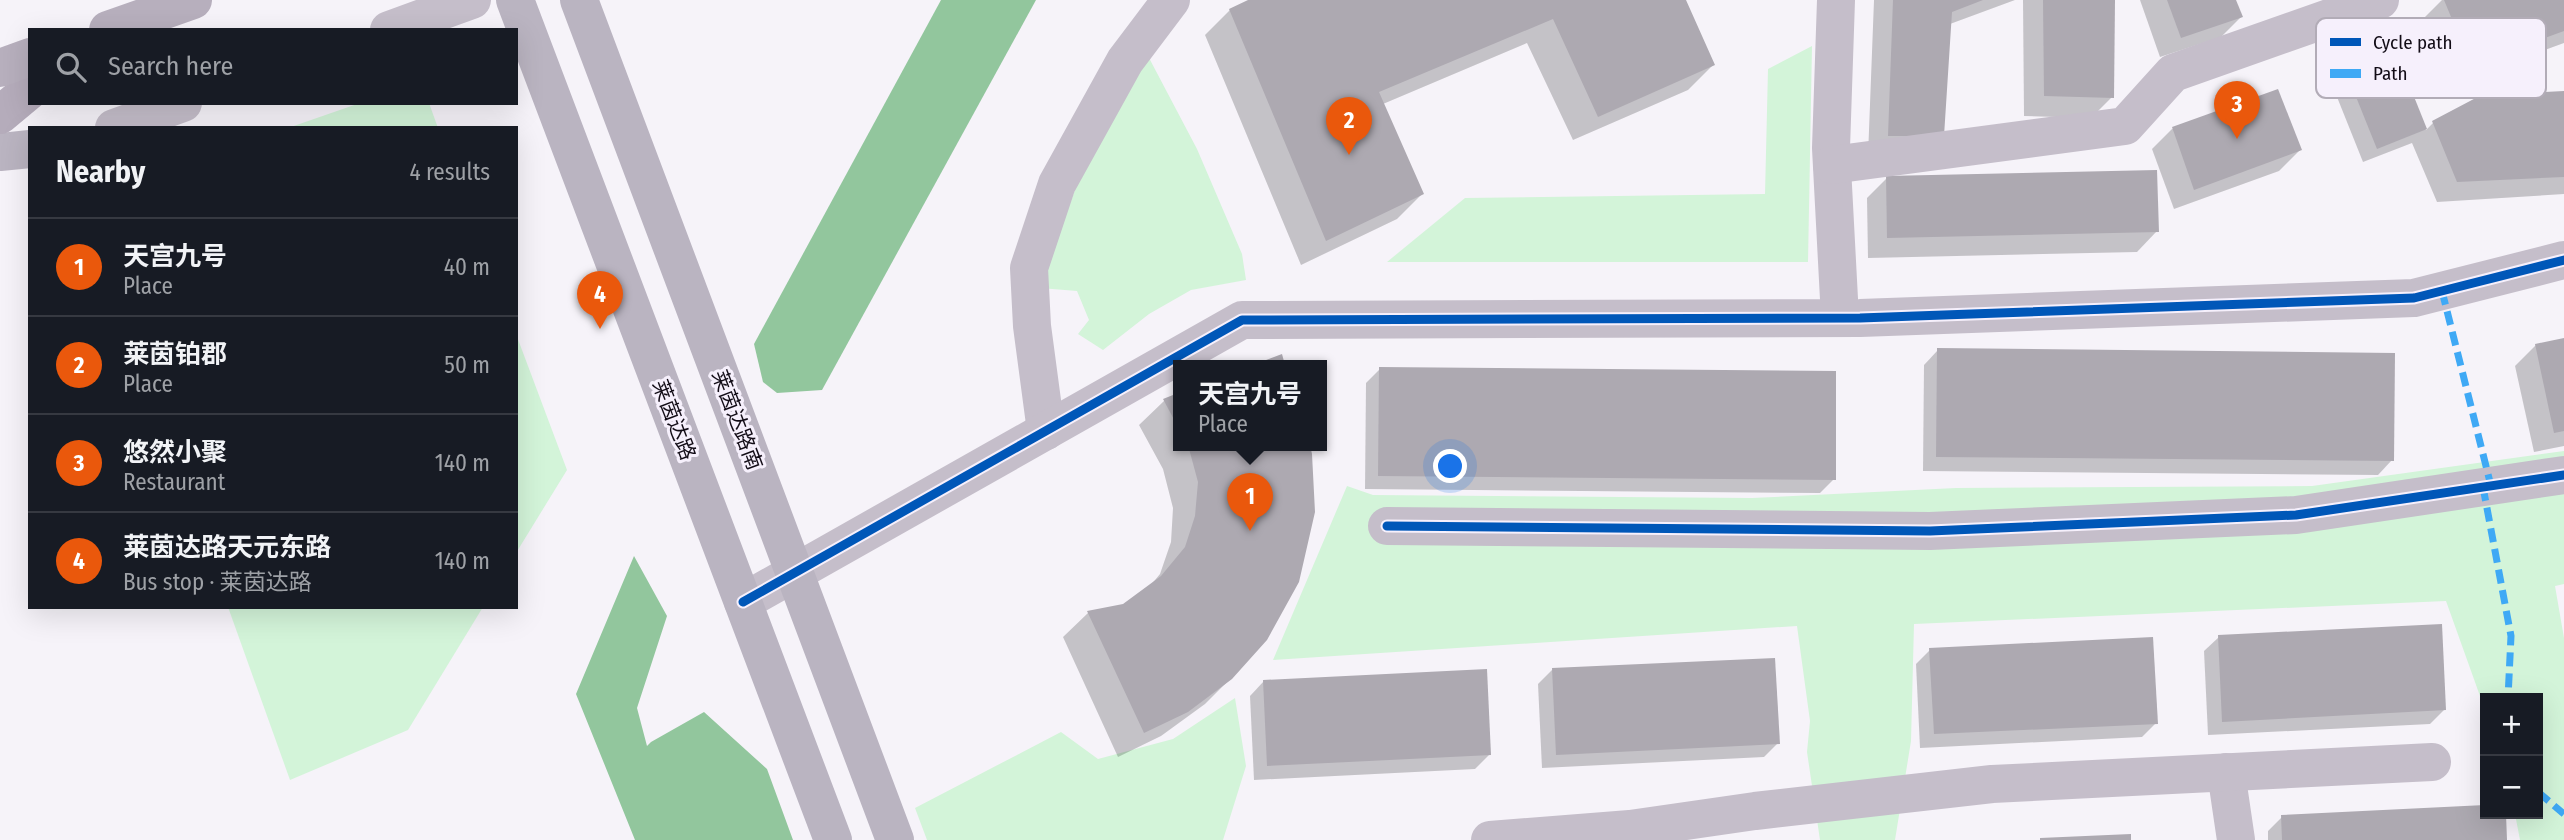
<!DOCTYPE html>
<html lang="en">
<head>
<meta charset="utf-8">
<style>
	:root { --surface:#171b24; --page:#20242c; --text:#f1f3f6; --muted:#9ea1a6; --line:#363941; --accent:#ea580c }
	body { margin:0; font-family:"Fira Sans Condensed","Noto Sans SC",sans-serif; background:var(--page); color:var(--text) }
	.controls { position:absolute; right:21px; bottom:21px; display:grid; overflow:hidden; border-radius:0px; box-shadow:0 7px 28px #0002 }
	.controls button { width:63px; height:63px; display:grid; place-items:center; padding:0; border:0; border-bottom:2px solid var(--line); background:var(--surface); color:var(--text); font:35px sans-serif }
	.you { position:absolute; left:1451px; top:467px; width:24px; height:24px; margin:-18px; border:5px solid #fff; border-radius:50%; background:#1a73e8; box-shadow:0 0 0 10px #1a73e833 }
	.badge { display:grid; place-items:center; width:46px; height:46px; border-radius:50%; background:var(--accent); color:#fff; font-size:23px; font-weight:700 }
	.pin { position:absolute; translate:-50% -58px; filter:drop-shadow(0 2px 4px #0008) }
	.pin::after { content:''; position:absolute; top:37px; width:24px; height:21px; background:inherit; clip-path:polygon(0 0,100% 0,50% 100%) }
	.popup { position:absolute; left:1173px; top:360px; width:154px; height:91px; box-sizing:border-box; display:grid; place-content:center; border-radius:0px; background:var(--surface); filter:drop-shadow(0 2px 5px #0005); font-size:23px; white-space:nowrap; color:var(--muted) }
	.popup b { font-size:26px; color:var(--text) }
	.popup::after { content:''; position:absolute; left:50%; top:100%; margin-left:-14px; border:14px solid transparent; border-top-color:var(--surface) }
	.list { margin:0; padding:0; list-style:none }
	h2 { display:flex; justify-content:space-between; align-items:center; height:91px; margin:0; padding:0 28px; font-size:30px }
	h2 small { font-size:23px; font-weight:400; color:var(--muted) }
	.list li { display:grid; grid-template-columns:46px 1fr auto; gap:21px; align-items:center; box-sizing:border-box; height:98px; padding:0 28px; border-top:2px solid var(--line) }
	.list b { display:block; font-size:26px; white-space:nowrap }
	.list p { margin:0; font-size:23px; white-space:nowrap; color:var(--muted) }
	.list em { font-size:23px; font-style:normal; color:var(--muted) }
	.icon { flex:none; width:38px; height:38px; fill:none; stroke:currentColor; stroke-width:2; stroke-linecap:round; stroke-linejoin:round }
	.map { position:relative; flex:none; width:2564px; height:840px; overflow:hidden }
	.search { position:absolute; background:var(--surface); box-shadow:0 7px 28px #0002; left:28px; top:28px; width:490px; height:77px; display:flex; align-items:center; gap:18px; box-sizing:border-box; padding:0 24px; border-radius:0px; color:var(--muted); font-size:26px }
	.panel { position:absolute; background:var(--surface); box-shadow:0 7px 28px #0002; left:28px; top:126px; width:490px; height:483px; border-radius:0px }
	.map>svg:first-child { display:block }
	.green { fill:#d3f4d9 }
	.water { fill:#92c69d }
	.shadow { fill:#0003 }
	.building { fill:#ada9b1 }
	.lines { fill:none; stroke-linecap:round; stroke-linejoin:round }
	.minor { stroke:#c5beca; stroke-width:38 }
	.tertiary { stroke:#c5beca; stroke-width:38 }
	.secondary { stroke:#bab4c1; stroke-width:38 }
	.primary { stroke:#b5acbb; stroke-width:38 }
	.trunk { stroke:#b7afbd; stroke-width:38 }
	.quiet { stroke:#3fa9f5; stroke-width:7; stroke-dasharray:14 7; stroke-linecap:butt }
	.cycleway-casing { stroke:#f6f0fc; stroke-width:13 }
	.cycleway { stroke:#0057b8; stroke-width:9 }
	.labels { text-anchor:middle; stroke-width:6; stroke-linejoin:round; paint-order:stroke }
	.street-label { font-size:21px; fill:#120c16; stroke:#f6f0fc }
	.key { fill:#f6f0fc; stroke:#b2acb7; stroke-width:2 }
	.key-label { font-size:19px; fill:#120c16 }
</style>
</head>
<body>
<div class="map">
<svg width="2564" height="840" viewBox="0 0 2564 840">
	<rect width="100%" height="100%" fill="#f6f3f9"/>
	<g class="green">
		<polygon points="1812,46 1808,262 1387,262 1465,198 1765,194 1768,69"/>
		<polygon points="1148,56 1197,149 1242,254 1246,280 1191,290 1149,314 1103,350 1078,334 1089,320 1077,291 1040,288 1082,170"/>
		<polygon points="360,103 429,103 438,128 288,128"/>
		<polygon points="516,334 567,470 516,553"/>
		<polygon points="2564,451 2564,584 2555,586 2564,638 2564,840 2520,840 2515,814 2538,814 2538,698 2485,698 2485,710 2446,601 1914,624 1911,741 1895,840 1820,840 1807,752 1810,721 1797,626 1273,660 1347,486 1373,495 1752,498 1956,488 2312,486"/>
		<polygon points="228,607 483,607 408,730 290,780"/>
		<polygon points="1235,698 1246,766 1223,840 927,840 915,808 1061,732 1098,759 1173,739"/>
	</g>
	<g class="water">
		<polygon points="941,0 1036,0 822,390 777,393 763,382 754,344"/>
		<polygon points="634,556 667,616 637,708 647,746 651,742 704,712 767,769 793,840 635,840 576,694"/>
	</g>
	<g class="shadow">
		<polygon points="1252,0 1684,0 1713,65 1688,90 1573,140 1527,43 1383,104 1422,194 1397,219 1301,265 1205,35 1230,10"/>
		<polygon points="1874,0 2015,0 1950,24 1943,135 1868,156"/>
		<polygon points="2023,0 2113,0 2112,97 2091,118 2024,116"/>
		<polygon points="2140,0 2234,0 2241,17 2221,37 2160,57"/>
		<polygon points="2442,0 2564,0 2564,43 2450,84 2423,19"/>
		<polygon points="2389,39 2426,130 2433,123 2523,95 2564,93 2564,194 2437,202 2412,143 2363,162 2327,72 2341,58"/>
		<polygon points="2277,91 2300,150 2279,171 2174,209 2152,149 2172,129"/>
		<polygon points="1887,178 2157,231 2137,252 1868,258 1867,198"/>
		<polygon points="2564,339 2564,446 2534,452 2515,366 2536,345"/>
		<polygon points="1938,350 2392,460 2378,475 1923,471 1924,365"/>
		<polygon points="1380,369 1834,479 1820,493 1365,489 1366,383"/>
		<polygon points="1178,395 1178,445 1308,445 1231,678 1205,704 1161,736 1118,757 1063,637 1088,613 1124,605 1150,586 1160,574 1171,542 1173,508 1163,469 1139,425 1164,401"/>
		<polygon points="2219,637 2444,710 2430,724 2208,735 2204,651"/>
		<polygon points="1930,650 2156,723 2142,737 1920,748 1916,664"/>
		<polygon points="1552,670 1778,743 1764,757 1542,768 1538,684"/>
		<polygon points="1264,681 1490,754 1475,769 1254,780 1250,696"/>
		<polygon points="2485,806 2485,814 2504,814 2505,840 2268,840 2268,831 2282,817"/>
	</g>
	<g class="building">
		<polygon points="1248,0 1686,0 1715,65 1598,117 1553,19 1379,92 1424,194 1326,241 1229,9"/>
		<polygon points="1893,0 1983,0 1952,12 1944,136 1888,136"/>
		<polygon points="2043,0 2115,0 2114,98 2044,96"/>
		<polygon points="2167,0 2236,0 2243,17 2181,38"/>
		<polygon points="2444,0 2564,0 2564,31 2471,65"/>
		<polygon points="2390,37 2427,129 2377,149 2340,57"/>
		<polygon points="2508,81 2524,93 2564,91 2564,177 2457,182 2432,121"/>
		<polygon points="2278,89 2302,150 2194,190 2172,127"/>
		<polygon points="2157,170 2159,232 1887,238 1886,176"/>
		<polygon points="2564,338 2564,431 2554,433 2535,344"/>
		<polygon points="1937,348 2395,353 2394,461 1936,457"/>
		<polygon points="1282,354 1285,365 1253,365"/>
		<polygon points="1379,367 1836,371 1836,480 1378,476"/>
		<polygon points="1178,393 1178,427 1163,399"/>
		<polygon points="1188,445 1310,445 1312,454 1315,512 1299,582 1267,640 1232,679 1188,712 1144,733 1087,611 1123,604 1161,576 1185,547 1195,516 1198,482"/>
		<polygon points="2442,624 2446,710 2222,722 2218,635"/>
		<polygon points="2153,637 2158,724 1934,734 1929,648"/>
		<polygon points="1775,658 1780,744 1556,755 1552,668"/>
		<polygon points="1487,669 1491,755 1267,766 1263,680"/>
		<polygon points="2485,805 2485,814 2506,814 2507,840 2282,840 2281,815"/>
		<polygon points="2131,834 2131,840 2040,840 2040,838"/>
	</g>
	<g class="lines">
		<g class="minor">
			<polyline points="1836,0 1831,148 1840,318"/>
			<polyline points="1832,165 2125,126 2173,73 2380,0"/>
			<polyline points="1046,431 1032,326 1029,268 1057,184 1125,61 1171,0"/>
			<polyline points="1387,526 1930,531 2296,515 2564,475"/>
			<polyline points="743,602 1242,320 1860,318 2414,298 2564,260"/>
			<polyline points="2226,772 2236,840"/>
			<polyline points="1490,840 1630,829 1755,811 1992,784 2432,762"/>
		</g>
		<g class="tertiary">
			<polyline points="389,30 472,0"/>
			<polyline points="114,128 183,103"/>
		</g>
		<g class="secondary">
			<polyline points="515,0 833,840"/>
			<polyline points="579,0 895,840"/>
			<polyline points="0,152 30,149"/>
		</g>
		<polyline class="primary" points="0,115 30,90"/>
		<g class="trunk">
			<polyline points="108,30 193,0"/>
			<polyline points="0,68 30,57"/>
		</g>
		<g class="quiet">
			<polyline points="2442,291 2491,486"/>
			<polyline points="2483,487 2511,636 2508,698"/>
			<polyline points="2538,792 2564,814"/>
		</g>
		<defs>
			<g id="cycleway">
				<polyline points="1387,526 1930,531 2296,515 2564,475"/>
				<polyline points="743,602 1242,320 1860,318 2414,298 2564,260"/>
			</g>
		</defs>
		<use href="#cycleway" class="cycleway-casing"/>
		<use href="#cycleway" class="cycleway"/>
	</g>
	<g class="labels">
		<g class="street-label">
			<text transform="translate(674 420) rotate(69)" y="7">莱茵达路</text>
			<text transform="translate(737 420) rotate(69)" y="7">莱茵达路南</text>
		</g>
	</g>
	<rect x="2316" y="18" width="230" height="80" rx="10" class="key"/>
	<rect x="2330" y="38" width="31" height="8" fill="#0057b8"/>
	<rect x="2330" y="69" width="31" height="9" fill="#3fa9f5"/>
	<g class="key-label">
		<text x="2373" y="49">Cycle path</text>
		<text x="2373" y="80">Path</text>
	</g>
</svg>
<div class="controls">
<button>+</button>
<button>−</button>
</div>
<div class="you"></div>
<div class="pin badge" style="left:1250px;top:531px">1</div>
<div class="popup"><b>天宫九号</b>Place</div>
<div class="pin badge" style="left:1349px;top:155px">2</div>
<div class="pin badge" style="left:2237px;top:139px">3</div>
<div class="pin badge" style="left:600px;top:329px">4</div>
<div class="search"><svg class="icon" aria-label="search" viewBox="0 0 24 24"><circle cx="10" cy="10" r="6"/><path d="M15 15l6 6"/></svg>Search here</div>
<section class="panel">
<h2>Nearby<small>4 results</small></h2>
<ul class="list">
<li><span class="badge">1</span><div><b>天宫九号</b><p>Place</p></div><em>40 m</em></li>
<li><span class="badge">2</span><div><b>莱茵铂郡</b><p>Place</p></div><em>50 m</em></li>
<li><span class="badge">3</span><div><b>悠然小聚</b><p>Restaurant</p></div><em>140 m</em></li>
<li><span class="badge">4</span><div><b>莱茵达路天元东路</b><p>Bus stop · 莱茵达路</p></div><em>140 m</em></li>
</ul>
</section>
</div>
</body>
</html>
